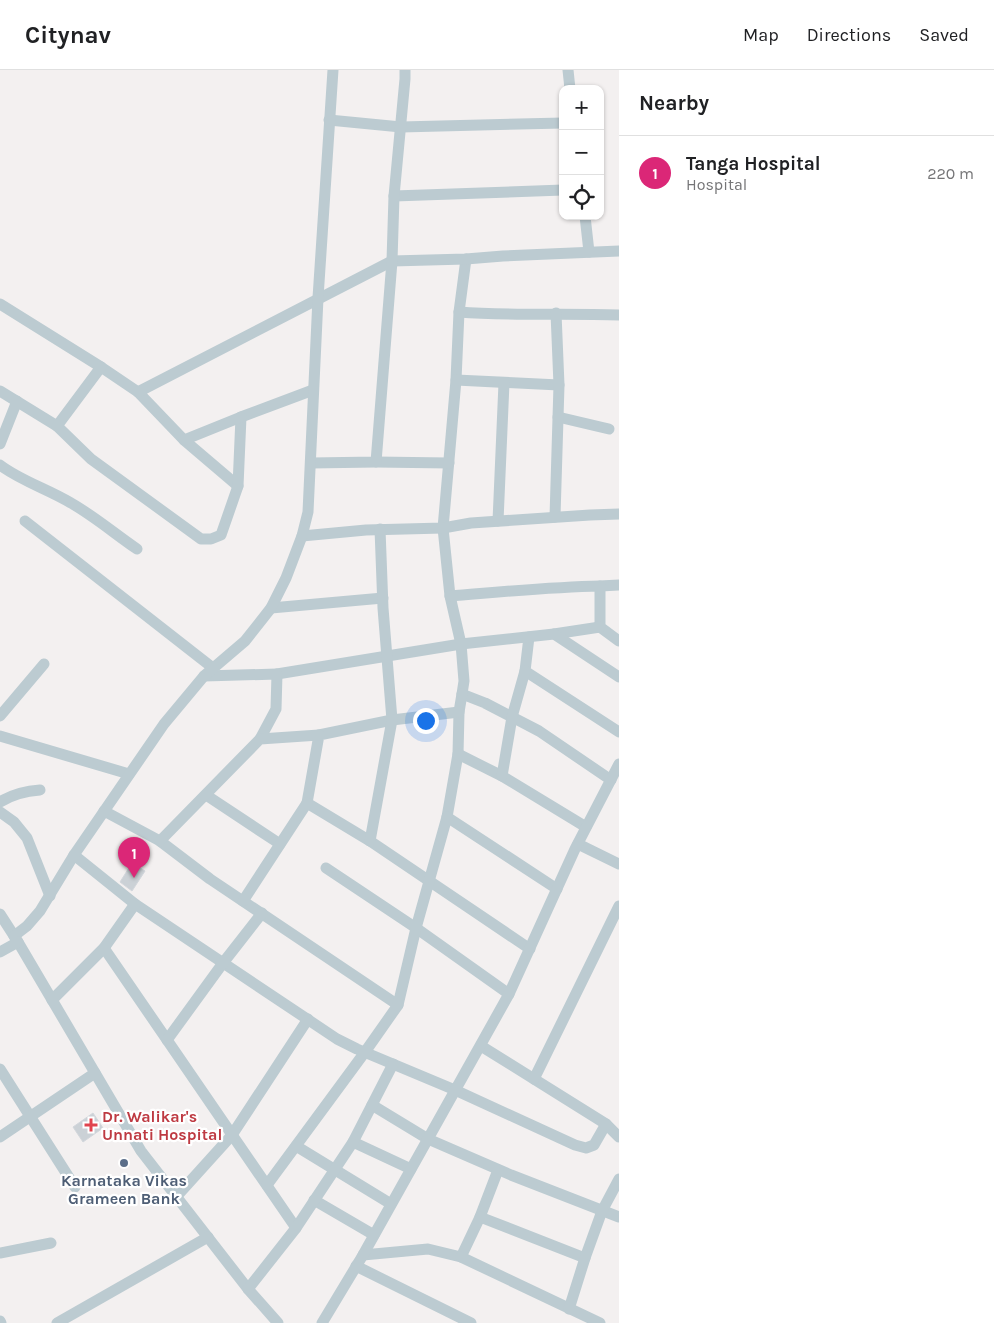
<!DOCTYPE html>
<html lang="en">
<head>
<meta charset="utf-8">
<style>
	:root { --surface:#fff; --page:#f6f6f6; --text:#202124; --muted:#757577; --line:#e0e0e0; --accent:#db2777 }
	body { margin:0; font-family:Karla,sans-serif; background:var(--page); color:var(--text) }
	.controls { position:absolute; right:15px; top:15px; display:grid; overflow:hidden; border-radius:10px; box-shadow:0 1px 4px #0004 }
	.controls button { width:45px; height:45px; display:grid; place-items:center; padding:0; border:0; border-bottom:1px solid var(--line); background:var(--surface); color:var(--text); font:25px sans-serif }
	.you { position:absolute; left:425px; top:650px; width:18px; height:18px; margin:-12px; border:4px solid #fff; border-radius:50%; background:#1a73e8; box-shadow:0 0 0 8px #1a73e833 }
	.badge { display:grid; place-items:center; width:32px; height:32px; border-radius:50%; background:var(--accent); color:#fff; font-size:16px; font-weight:700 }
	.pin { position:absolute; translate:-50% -41px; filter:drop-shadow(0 1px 2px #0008) }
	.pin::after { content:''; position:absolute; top:26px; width:18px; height:15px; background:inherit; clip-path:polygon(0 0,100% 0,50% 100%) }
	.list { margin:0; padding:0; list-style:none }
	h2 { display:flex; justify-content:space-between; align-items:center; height:65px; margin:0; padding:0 20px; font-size:21px }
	h2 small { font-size:16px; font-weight:400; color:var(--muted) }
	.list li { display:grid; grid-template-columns:32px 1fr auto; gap:15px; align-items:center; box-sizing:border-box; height:75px; padding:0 20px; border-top:1px solid var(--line) }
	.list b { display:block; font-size:19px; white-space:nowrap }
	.list p { margin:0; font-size:16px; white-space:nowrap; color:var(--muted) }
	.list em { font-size:16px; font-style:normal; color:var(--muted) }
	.icon { flex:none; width:28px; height:28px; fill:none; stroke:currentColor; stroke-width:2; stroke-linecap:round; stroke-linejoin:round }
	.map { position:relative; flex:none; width:619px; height:1253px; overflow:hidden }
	header { display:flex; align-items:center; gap:30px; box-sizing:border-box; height:70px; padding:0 25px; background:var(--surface); border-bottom:1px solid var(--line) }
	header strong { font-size:24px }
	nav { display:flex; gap:28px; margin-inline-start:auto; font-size:18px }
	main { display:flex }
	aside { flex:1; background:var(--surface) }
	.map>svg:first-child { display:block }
	.building { fill:#cbd1d6; stroke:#d3d7dc }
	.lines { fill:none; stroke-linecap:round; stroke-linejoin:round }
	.minor { stroke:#bccbd1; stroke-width:11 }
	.health-dot { fill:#e0444e; stroke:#fff; stroke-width:2 }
	.service-dot { fill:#5c6f8a; stroke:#fff; stroke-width:2 }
	.labels { text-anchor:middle; stroke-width:4.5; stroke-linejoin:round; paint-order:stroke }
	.health-label { font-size:16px; font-weight:bold; fill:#be3a42; stroke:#fff; text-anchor:start }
	.service-label { font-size:16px; font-weight:bold; fill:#4e5e75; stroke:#fff }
</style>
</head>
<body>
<header>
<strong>Citynav</strong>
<nav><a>Map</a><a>Directions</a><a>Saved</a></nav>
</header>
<main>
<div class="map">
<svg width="619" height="1253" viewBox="0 0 619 1253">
	<rect width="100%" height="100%" fill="#f3f0f0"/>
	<g class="building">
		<polygon points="132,793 145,801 132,821 120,812"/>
		<polygon points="93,1043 103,1058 83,1072 73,1057"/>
	</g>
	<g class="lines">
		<g class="minor">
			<polyline points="568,0 570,19"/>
			<polyline points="329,50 401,57 563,53"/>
			<polyline points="394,126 563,120"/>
			<polyline points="585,146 589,182"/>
			<polyline points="466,189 459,242 456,310 443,458 450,526 461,574 464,611 462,624 485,633 539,661 611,710"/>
			<polyline points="0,234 101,297 138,322 184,370 238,416"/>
			<path d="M459,242C512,246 565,243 619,245"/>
			<polyline points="456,310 559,315"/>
			<polyline points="0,321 57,356 91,389 201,469 211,469 221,465 238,416 241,347 313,320"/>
			<polyline points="138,322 392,191 466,189 503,186 619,181"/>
			<polyline points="558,347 609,359"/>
			<polyline points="57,356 101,297"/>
			<polyline points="184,370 241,347"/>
			<polyline points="0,374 17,331"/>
			<polyline points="376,392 449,393"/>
			<polyline points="311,393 376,392 392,191 394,126 405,9 405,0"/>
			<path d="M0,395C21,411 48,419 71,433C94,446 115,464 137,479"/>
			<polyline points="555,447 559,315 556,243"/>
			<polyline points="25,451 213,598"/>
			<polyline points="498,451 504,313"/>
			<polyline points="302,466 366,460 443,458 471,453 590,445 619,444"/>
			<polyline points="600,516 619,515"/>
			<path d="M450,526C500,522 550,517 600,516V557L619,571"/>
			<polyline points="271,538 383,528"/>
			<polyline points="554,564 600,557"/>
			<polyline points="529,567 525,601 619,662"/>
			<polyline points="277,604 461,574 554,564 619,607"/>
			<polyline points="204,606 277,604 276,639 260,669"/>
			<polyline points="462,624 459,642 458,684 447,747 557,819"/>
			<polyline points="459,642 392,650 319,665 307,733 370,771 530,879"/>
			<polyline points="0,646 44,594"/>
			<polyline points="0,666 129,704"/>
			<polyline points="458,684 502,706 586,757"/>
			<polyline points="502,706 512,647 525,601"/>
			<polyline points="206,725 280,774"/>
			<path d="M0,732C13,724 25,721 40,720"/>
			<polyline points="104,741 160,771 210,809 398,935"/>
			<polyline points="0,742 14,752 27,768 50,826"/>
			<polyline points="160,771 260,669 319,665"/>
			<polyline points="370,771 392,650 383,538 380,459"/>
			<polyline points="578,774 619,794"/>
			<polyline points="74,785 135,834 337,969 357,979 455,1020 575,1075 586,1078 594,1075 606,1054"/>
			<polyline points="326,798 416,858 509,924"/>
			<polyline points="243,831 307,733"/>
			<polyline points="0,844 18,872 141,1081 248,1219 278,1253"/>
			<polyline points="14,866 27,856 40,841 74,785 164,654 204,606 245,571 271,538 286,508 302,466 308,442 318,228 333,0"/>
			<polyline points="104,878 296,1158"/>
			<polyline points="0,882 18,872"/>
			<polyline points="52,930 104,878 135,834"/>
			<polyline points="167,970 223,893 262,843"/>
			<polyline points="481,976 606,1054 619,1067"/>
			<polyline points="0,999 75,1117"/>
			<polyline points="534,1009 619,836"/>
			<polyline points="372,1035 428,1069 511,1105 619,1147"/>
			<polyline points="0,1067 95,1003"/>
			<polyline points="353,1072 411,1099"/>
			<polyline points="296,1076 391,1134"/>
			<polyline points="267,1115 365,982 398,935 416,858 447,747"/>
			<polyline points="176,1127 232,1065 308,949"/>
			<polyline points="314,1130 374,1165"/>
			<polyline points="480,1147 498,1100"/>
			<polyline points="0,1183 51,1173"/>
			<polyline points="363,1185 428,1179 461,1187 480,1147 585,1188"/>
			<polyline points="461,1187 600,1253"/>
			<polyline points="356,1196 471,1253"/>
			<polyline points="248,1219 296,1158 353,1072 393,994"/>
			<polyline points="569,1239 585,1188 602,1141 619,1109"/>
			<polyline points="0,1251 1,1253"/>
			<polyline points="57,1253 208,1167"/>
			<polyline points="322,1253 363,1185 509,924 575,779 619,694"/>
		</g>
	</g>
	<path class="health-dot" d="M88.5 1047.5h5v5h5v5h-5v5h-5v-5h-5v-5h5z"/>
	<circle class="service-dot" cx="124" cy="1093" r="5"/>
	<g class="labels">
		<g class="health-label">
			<text x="102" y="1052">Dr. Walikar's<tspan x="102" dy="18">Unnati Hospital</tspan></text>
		</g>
		<g class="service-label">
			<text x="124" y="1116">Karnataka Vikas<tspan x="124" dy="18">Grameen Bank</tspan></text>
		</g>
	</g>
</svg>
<div class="controls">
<button>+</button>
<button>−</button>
<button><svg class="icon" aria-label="locate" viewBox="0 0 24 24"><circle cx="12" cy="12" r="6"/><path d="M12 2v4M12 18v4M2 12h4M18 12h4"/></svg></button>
</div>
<div class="you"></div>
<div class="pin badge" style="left:134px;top:808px">1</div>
</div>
<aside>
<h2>Nearby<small></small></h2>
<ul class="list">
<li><span class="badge">1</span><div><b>Tanga Hospital</b><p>Hospital</p></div><em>220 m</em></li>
</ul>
</aside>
</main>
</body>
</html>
